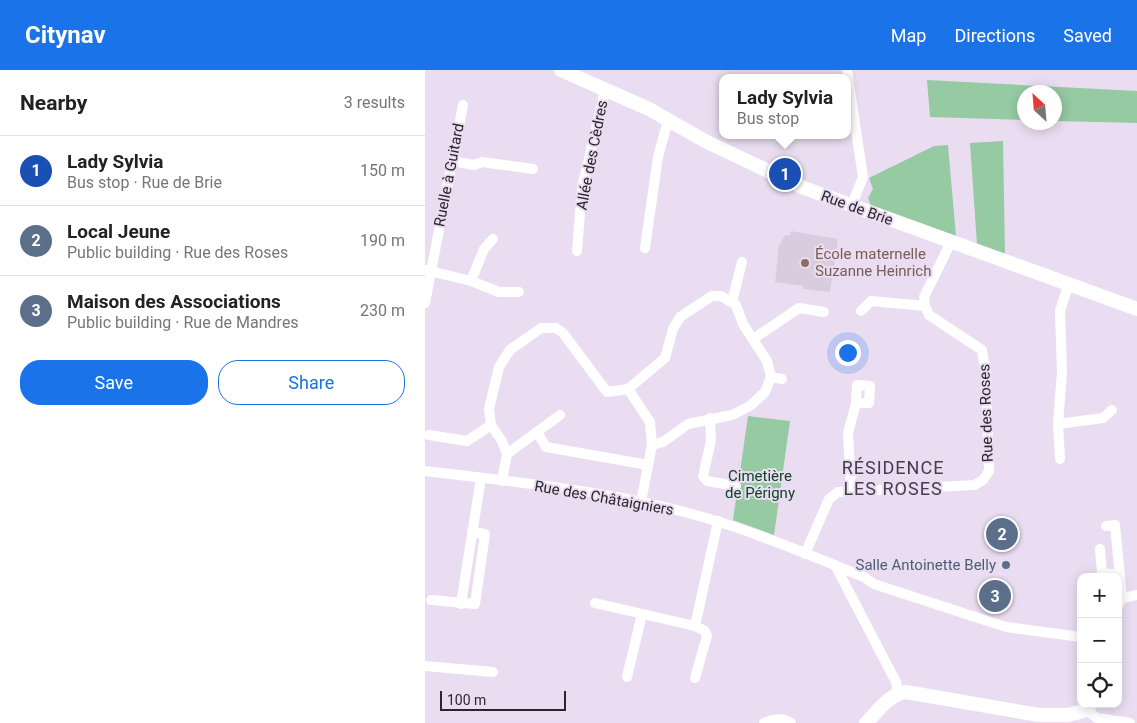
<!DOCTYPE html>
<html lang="en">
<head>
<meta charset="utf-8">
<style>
	:root { --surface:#fff; --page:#f2f2f2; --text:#222; --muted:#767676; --line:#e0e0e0; --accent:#1a73e8 }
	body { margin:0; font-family:Roboto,sans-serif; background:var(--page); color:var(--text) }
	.controls { position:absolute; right:15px; bottom:15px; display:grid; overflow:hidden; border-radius:10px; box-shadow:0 2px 12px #0003 }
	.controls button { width:45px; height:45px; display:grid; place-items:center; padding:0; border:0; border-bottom:1px solid var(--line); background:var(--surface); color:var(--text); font:25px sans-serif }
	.compass { position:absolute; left:592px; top:15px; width:45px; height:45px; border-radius:50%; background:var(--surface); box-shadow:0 2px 12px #0003; rotate:334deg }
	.scale { position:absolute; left:15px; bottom:12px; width:126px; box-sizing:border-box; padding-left:5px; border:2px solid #2b262e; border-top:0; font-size:14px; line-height:18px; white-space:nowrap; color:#2b262e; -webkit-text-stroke:4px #eaddf1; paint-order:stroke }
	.you { position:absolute; left:422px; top:282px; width:18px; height:18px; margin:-12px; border:4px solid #fff; border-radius:50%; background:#1a73e8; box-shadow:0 0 0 8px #1a73e833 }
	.badge { display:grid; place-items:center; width:32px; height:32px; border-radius:50%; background:var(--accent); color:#fff; font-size:16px; font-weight:700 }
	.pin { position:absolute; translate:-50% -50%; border:2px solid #fff; box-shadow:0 1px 5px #0006 }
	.popup { position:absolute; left:294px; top:4px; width:132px; height:65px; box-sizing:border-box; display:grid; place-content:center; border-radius:10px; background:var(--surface); filter:drop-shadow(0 1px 4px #0005); font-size:16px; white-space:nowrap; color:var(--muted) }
	.popup b { font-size:19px; color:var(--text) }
	.popup::after { content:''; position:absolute; left:50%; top:100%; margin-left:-10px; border:10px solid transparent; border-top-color:var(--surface) }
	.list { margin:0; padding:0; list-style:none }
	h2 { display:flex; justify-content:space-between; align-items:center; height:65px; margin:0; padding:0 20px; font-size:21px }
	h2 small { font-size:16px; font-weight:400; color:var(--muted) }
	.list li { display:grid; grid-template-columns:32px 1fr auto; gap:15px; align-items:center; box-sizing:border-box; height:70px; padding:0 20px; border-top:1px solid var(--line) }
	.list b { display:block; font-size:19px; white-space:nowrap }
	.list p { margin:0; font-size:16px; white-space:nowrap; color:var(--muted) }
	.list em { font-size:16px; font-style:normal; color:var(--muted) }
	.actions { display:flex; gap:10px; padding:15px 20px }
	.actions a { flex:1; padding:11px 0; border:1px solid var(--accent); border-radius:20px; text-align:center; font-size:18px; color:var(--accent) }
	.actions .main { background:var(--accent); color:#fff }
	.icon { flex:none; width:28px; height:28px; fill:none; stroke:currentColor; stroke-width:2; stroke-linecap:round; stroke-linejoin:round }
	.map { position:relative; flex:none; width:712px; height:653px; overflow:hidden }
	header { display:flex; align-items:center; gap:30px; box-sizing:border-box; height:70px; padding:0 25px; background:var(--accent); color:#fff }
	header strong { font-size:24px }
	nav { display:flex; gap:28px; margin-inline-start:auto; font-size:18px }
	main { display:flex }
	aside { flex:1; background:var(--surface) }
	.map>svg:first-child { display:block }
	.education { fill:#daccdf }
	.green { fill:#95caa2 }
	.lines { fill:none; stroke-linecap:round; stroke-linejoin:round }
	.street { stroke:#fff; stroke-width:10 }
	.secondary { stroke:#fff; stroke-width:14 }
	.education-dot { fill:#8d6e63; stroke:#eaddf1; stroke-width:2 }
	.service-dot { fill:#5c6f8a; stroke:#eaddf1; stroke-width:2 }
	.labels { text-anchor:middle; stroke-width:4; stroke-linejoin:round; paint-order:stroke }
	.street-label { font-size:15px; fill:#2b262e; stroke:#eaddf1 }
	.education-label { font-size:15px; fill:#785e54; stroke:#eaddf1; text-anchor:start }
	.park-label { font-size:15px; fill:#0a4622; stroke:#eaddf1 }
	.service-label { font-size:15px; fill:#4e5e75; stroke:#eaddf1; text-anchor:end }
	.quarter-label { font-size:18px; letter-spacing:1px; fill:#473d4d; stroke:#eaddf1 }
</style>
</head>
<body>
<header>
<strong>Citynav</strong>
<nav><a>Map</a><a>Directions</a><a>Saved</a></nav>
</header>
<main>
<aside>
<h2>Nearby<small>3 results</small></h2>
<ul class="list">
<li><span class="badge" style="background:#1a4fb4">1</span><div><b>Lady Sylvia</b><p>Bus stop · Rue de Brie</p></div><em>150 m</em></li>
<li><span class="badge" style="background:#5c6f8a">2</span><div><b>Local Jeune</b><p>Public building · Rue des Roses</p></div><em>190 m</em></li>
<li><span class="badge" style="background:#5c6f8a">3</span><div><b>Maison des Associations</b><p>Public building · Rue de Mandres</p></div><em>230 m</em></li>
</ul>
<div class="actions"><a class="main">Save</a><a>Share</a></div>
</aside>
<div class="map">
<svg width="712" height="653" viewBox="0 0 712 653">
	<rect width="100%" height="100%" fill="#eaddf1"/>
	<polygon class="education" points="366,161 413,169 405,222 378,219 378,216 350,212 354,176 360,165 365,165"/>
	<g class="green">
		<polygon points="502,10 712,21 712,53 630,51 630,22 600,22 599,50 505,47"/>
		<polygon points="578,71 580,186 552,175 545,73"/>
		<polygon points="523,75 531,166 447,138 443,128 448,119 444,108 509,76"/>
		<polygon points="323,346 365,351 349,465 308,450"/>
	</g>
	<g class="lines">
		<g class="street">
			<polyline points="422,0 438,107 426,137"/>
			<polyline points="27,91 49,95 57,92 108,99"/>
			<polyline points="220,178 233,87 243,50"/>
			<polyline points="152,181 157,118 180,20"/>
			<polyline points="1,200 46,211 74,222 94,222"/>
			<polyline points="46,211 59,179 68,169"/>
			<polyline points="307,232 317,192"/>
			<polyline points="0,233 38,35"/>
			<polyline points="436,241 446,231 500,236"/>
			<polyline points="328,269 374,238 399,242"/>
			<polyline points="346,307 357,309"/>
			<polyline points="203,319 240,288 248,259 255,247 287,226 296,226 311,235 318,254 342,291 346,307 340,322 325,336 307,345 263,354 238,372 227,375"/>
			<polyline points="203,319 225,352 227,375 216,432"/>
			<polyline points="285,348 286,371 278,406 282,411 311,416"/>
			<polyline points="633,354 678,348 687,340"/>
			<polyline points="112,362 121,377 223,395"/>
			<polyline points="4,365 42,371 66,355"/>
			<polyline points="82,384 135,345"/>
			<polyline points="635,389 633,354 637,302 635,241 644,213"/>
			<path d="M0,401C98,413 200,422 294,452C344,467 392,488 439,507L449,514L581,557L656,567"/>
			<polyline points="77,411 82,384 77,371 66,355 64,339 74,297 85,280 116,258 131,258 138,263 182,322 203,319"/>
			<polyline points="426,420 423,363 431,333 444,333 445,316 432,315 431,333"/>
			<polyline points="681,456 690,455 697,528"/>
			<polyline points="675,479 677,503 695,505"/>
			<polyline points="380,484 404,429 413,422 550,415 558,410 564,401 561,303 557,280 504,245 500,236 499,227 526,172"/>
			<polyline points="410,495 471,612 473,623"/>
			<polyline points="6,530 50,534 60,464 47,462"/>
			<polyline points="170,533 270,556 293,451"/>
			<polyline points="36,534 56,408"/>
			<polyline points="693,536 697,528 712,525"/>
			<polyline points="270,556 280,561 282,566 270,608"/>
			<polyline points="0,596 68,602"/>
			<polyline points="202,607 217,544"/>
			<polyline points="668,634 662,640 672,648 705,653"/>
			<path d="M339,653C347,649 358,647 366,653"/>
		</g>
		<g class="secondary">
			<polyline points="136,0 224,39 280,71 379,118 712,239"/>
			<path d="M441,653C453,641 464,624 481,622L614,645H643L662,640"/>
		</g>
	</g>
	<circle class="education-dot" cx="380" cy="193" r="5"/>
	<circle class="service-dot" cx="581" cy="495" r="5"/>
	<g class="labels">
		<g class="street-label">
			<text transform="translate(167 85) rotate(-79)" y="5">Allée des Cèdres</text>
			<text transform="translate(24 105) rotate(-79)" y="5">Ruelle à Guitard</text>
			<text transform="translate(432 138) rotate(20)" y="5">Rue de Brie</text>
			<text transform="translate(561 343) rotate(-92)" y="5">Rue des Roses</text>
			<text transform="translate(179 428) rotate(10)" y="5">Rue des Châtaigniers</text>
		</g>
		<g class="education-label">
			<text x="390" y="189">École maternelle<tspan x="390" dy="17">Suzanne Heinrich</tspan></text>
		</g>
		<g class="park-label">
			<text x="335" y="411">Cimetière<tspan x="335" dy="17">de Périgny</tspan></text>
		</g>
		<g class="service-label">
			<text x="571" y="500">Salle Antoinette Belly</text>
		</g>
		<g class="quarter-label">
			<text x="468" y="404">RÉSIDENCE<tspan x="468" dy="21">LES ROSES</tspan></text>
		</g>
	</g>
</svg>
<div class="controls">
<button>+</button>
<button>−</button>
<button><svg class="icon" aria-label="locate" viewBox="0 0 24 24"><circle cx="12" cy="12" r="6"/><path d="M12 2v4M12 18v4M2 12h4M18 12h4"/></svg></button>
</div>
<svg class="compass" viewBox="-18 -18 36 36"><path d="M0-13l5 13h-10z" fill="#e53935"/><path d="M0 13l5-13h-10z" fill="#767676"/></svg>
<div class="scale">100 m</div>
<div class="you"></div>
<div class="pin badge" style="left:360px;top:104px;background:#1a4fb4">1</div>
<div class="popup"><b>Lady Sylvia</b>Bus stop</div>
<div class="pin badge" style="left:577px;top:464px;background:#5c6f8a">2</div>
<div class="pin badge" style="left:570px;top:526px;background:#5c6f8a">3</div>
</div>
</main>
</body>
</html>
